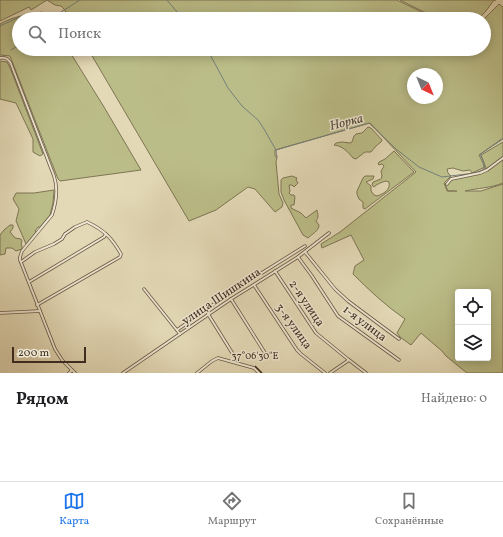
<!DOCTYPE html>
<html lang="ru">
<head>
<meta charset="utf-8">
<style>
	:root { --surface:#fff; --page:#f6f6f6; --text:#202124; --muted:#757577; --line:#e0e0e0; --accent:#1a73e8 }
	body { margin:0; font-family:Vollkorn,serif; background:var(--page); color:var(--text) }
	.controls { position:absolute; right:12px; bottom:12px; display:grid; overflow:hidden; border-radius:4px; box-shadow:0 2px 10px #0003 }
	.controls button { width:36px; height:36px; display:grid; place-items:center; padding:0; border:0; border-bottom:1px solid var(--line); background:var(--surface); color:var(--text); font:20px sans-serif }
	.compass { position:absolute; left:407px; top:68px; width:36px; height:36px; border-radius:50%; background:var(--surface); box-shadow:0 2px 10px #0003; rotate:137deg }
	.scale { position:absolute; left:12px; bottom:10px; width:74px; box-sizing:border-box; padding-left:4px; border:2px solid #402d20; border-top:0; font-size:11px; line-height:14px; white-space:nowrap; color:#402d20; -webkit-text-stroke:3px #ede6d0; paint-order:stroke }
	.list { margin:0; padding:0; list-style:none }
	h2 { display:flex; justify-content:space-between; align-items:center; height:52px; margin:0; padding:0 16px; font-size:17px }
	h2 small { font-size:13px; font-weight:400; color:var(--muted) }
	.icon { flex:none; width:22px; height:22px; fill:none; stroke:currentColor; stroke-width:2; stroke-linecap:round; stroke-linejoin:round }
	.map { position:relative; flex:none; width:503px; height:373px; overflow:hidden }
	.search { position:absolute; background:var(--surface); box-shadow:0 2px 10px #0003; left:12px; right:12px; top:12px; height:44px; display:flex; align-items:center; gap:10px; box-sizing:border-box; padding:0 14px; border-radius:22px; color:var(--muted); font-size:15px }
	.sheet { height:108px; background:var(--surface) }
	nav { display:flex; justify-content:space-around; align-items:center; box-sizing:border-box; height:56px; border-top:1px solid var(--line); background:var(--surface); font-size:11px; color:var(--muted) }
	nav a { display:grid; justify-items:center; gap:2px }
	nav .on { color:var(--accent) }
	.map>svg:first-child { display:block }
	.green { fill:#bbbd88; stroke:#7e7554; fill-rule:evenodd }
	.lines { fill:none; stroke-linecap:round; stroke-linejoin:round }
	.stream { stroke:#75807b; stroke-width:1 }
	.minor-casing { stroke:#695846; stroke-width:3.5 }
	.minor { stroke:#ede6d0; stroke-width:2 }
	.ticks { fill:none; stroke:#402d20; stroke-width:1.5 }
	.labels { text-anchor:middle; stroke-width:3; stroke-linejoin:round; paint-order:stroke }
	.street-label { font-size:12px; fill:#402d20; stroke:#ede6d0 }
	.water-label { font-size:13px; font-style:italic; fill:#52493e; stroke:#ede6d0 }
	.ticks-label { font-size:10px; text-anchor:middle; fill:#402d20; stroke:#ede6d0; stroke-width:3; stroke-linejoin:round; paint-order:stroke }
</style>
</head>
<body>
<div class="map">
<svg width="503" height="373" viewBox="0 0 503 373">
	<rect width="100%" height="100%" fill="#e3d9b6"/>
	<filter id="stains"><feTurbulence type="fractalNoise" baseFrequency=".005" numOctaves="4"/><feColorMatrix values="0 0 0 0 .2 0 0 0 0 .09 0 0 0 0 .02 0 0 0 .5 -.17"/></filter>
	<radialGradient id="worn" r=".72"><stop offset=".6" stop-color="#630" stop-opacity="0"/><stop offset="1" stop-color="#630" stop-opacity=".3"/></radialGradient>
	<g class="green">
		<polygon points="0,0 397,0 436,19 70,19 64,9 61,6 55,5 47,0 31,10 29,7 0,21"/>
		<polygon points="400,0 496,0 494,0 486,11 478,19 438,19"/>
		<path d="M499,4L503,7V138L479,155L485,167L472,173L470,170L463,171L453,168L447,169L448,173L451,176L444,183L447,191H457H448L445,184L451,178L479,172L486,168L481,155L503,142V183C491,188 478,188 465,191H481L503,184V373H467L446,356L442,351L421,333L411,345L400,337L397,333L405,319C386,306 369,290 353,274L355,266L364,260L351,235L322,248L321,244L340,232L416,172L370,123L275,150V156L277,157L276,162L279,194L283,203L282,207L275,212L255,189L248,187L216,210L189,221L88,49H484V19ZM413,74H437V98H413ZM458,292H488V358H458Z"/>
		<path d="M42,12L49,19H19V49H68L104,107L141,170L60,181L58,179L10,56L0,55V24C14,16 27,15 42,12Z"/>
		<polygon points="0,61 7,62 11,70 43,154 40,156 33,152 33,139 16,103 0,99"/>
		<path d="M368,127L371,128L382,140L381,142L376,146L371,152H365L356,159L353,158C348,152 343,146 334,145L336,143L342,142L350,143L352,142L354,136L356,134L362,133Z"/>
		<path d="M394,151L414,172L365,209L363,208V202L359,199L357,194V191L363,178L365,176H374L373,179L366,182L371,186V191L374,195L377,196C383,194 391,190 389,182L386,181C382,182 377,184 374,187L372,185L373,182L381,179L382,176L381,171L384,166L382,164L379,165L378,164L379,162L385,159Z"/>
		<path d="M292,176L297,178L296,180L298,183L294,187L292,185H289L290,191L289,193L291,195H294L295,197L294,205H291V208L301,213L306,218L317,210C318,215 319,217 316,221L319,225C319,231 312,234 308,238L303,235L284,200L281,192V180L283,178Z"/>
		<polygon points="54,190 53,203 50,215 40,227 38,227 35,231 36,232 26,244 16,221 19,209 13,199 16,193 34,193"/>
		<polygon points="10,225 13,225 13,228 10,232 15,238 21,239 22,241 21,244 22,246 22,249 16,251 12,248 6,248 5,254 0,255 0,235 4,230"/>
	</g>
	<g class="lines">
		<g class="stream">
			<polyline points="167,0 183,19"/>
			<polyline points="50,19 80,0"/>
			<polyline points="0,26 24,15 34,19"/>
			<polyline points="207,49 228,88 242,106 258,120 264,129 276,150 369,123 396,149 419,167 442,177 475,173 483,170 484,168 483,160 480,155 482,153 503,139"/>
			<polyline points="11,50 19,45"/>
			<polyline points="276,150 277,157"/>
		</g>
		<defs>
			<g id="minor">
				<path d="M0,58C6,57 9,59 11,64L54,176C58,188 56,203 52,215L22,251L20,257V260L55,349L62,360L75,373"/>
				<polyline points="447,184 451,179 480,173 487,170 503,158"/>
				<polyline points="305,252 335,289 348,301 399,339"/>
				<polyline points="298,257 312,276 338,316 399,360"/>
				<path d="M21,262L35,252L54,244L62,239L65,234L75,227L87,222C104,230 112,238 121,254L120,257L37,305"/>
				<polyline points="275,271 316,333 349,360 366,373"/>
				<polyline points="29,282 104,237 106,234"/>
				<polyline points="254,285 297,350 301,354 325,373"/>
				<polyline points="144,289 180,334"/>
				<polyline points="231,299 265,353"/>
				<polyline points="0,313 40,311"/>
				<polyline points="208,314 236,359"/>
				<polyline points="177,330 233,291 305,246"/>
				<polyline points="69,373 72,370"/>
				<polyline points="123,373 231,299 298,257 329,233"/>
				<polyline points="197,373 212,361 218,358 254,368 259,373"/>
				<polyline points="330,373 349,360"/>
			</g>
		</defs>
		<use href="#minor" class="minor-casing"/>
		<use href="#minor" class="minor"/>
	</g>
	<path class="ticks" d="M255,366L262,373"/>
	<g class="labels">
		<g class="street-label">
			<text transform="translate(221 296) rotate(-34)" y="4">улица Шишкина</text>
			<text transform="translate(307 303) rotate(56)" y="4">2-я улица</text>
			<text transform="translate(365 323) rotate(37)" y="4">1-я улица</text>
			<text transform="translate(294 326) rotate(54)" y="4">3-я улица</text>
		</g>
		<g class="water-label">
			<text transform="translate(346 121) rotate(-14)" y="5">Норка</text>
		</g>
	</g>
	<g class="ticks-label">
		<text x="255" y="359">37°06'30"E</text>
	</g>
	<rect width="100%" height="100%" filter="url(#stains)"/>
	<rect width="100%" height="100%" fill="url(#worn)"/>
</svg>
<div class="controls">
<button><svg class="icon" aria-label="locate" viewBox="0 0 24 24"><circle cx="12" cy="12" r="6"/><path d="M12 2v4M12 18v4M2 12h4M18 12h4"/></svg></button>
<button><svg class="icon" aria-label="layers" viewBox="0 0 24 24"><path d="M12 4l9 5-9 5-9-5zM3 14l9 5 9-5"/></svg></button>
</div>
<svg class="compass" viewBox="-18 -18 36 36"><path d="M0-13l5 13h-10z" fill="#e53935"/><path d="M0 13l5-13h-10z" fill="#757577"/></svg>
<div class="scale">200 m</div>
<div class="search"><svg class="icon" aria-label="search" viewBox="0 0 24 24"><circle cx="10" cy="10" r="6"/><path d="M15 15l6 6"/></svg>Поиск</div>
</div>
<section class="sheet">
<h2>Рядом<small>Найдено: 0</small></h2>
<ul class="list">
</ul>
</section>
<nav>
<a class="on"><svg class="icon" aria-label="map" viewBox="0 0 24 24"><path d="M3 6l6-2 6 2 6-2v14l-6 2-6-2-6 2zM9 4v14M15 6v14"/></svg>Карта</a>
<a><svg class="icon" aria-label="directions" viewBox="0 0 24 24"><path d="M12 3l9 9-9 9-9-9zM9 14v-3h6M13 9l2 2-2 2"/></svg>Маршрут</a>
<a><svg class="icon" aria-label="saved" viewBox="0 0 24 24"><path d="M7 4h10v16l-5-4-5 4z"/></svg>Сохранённые</a>
</nav>
</body>
</html>
